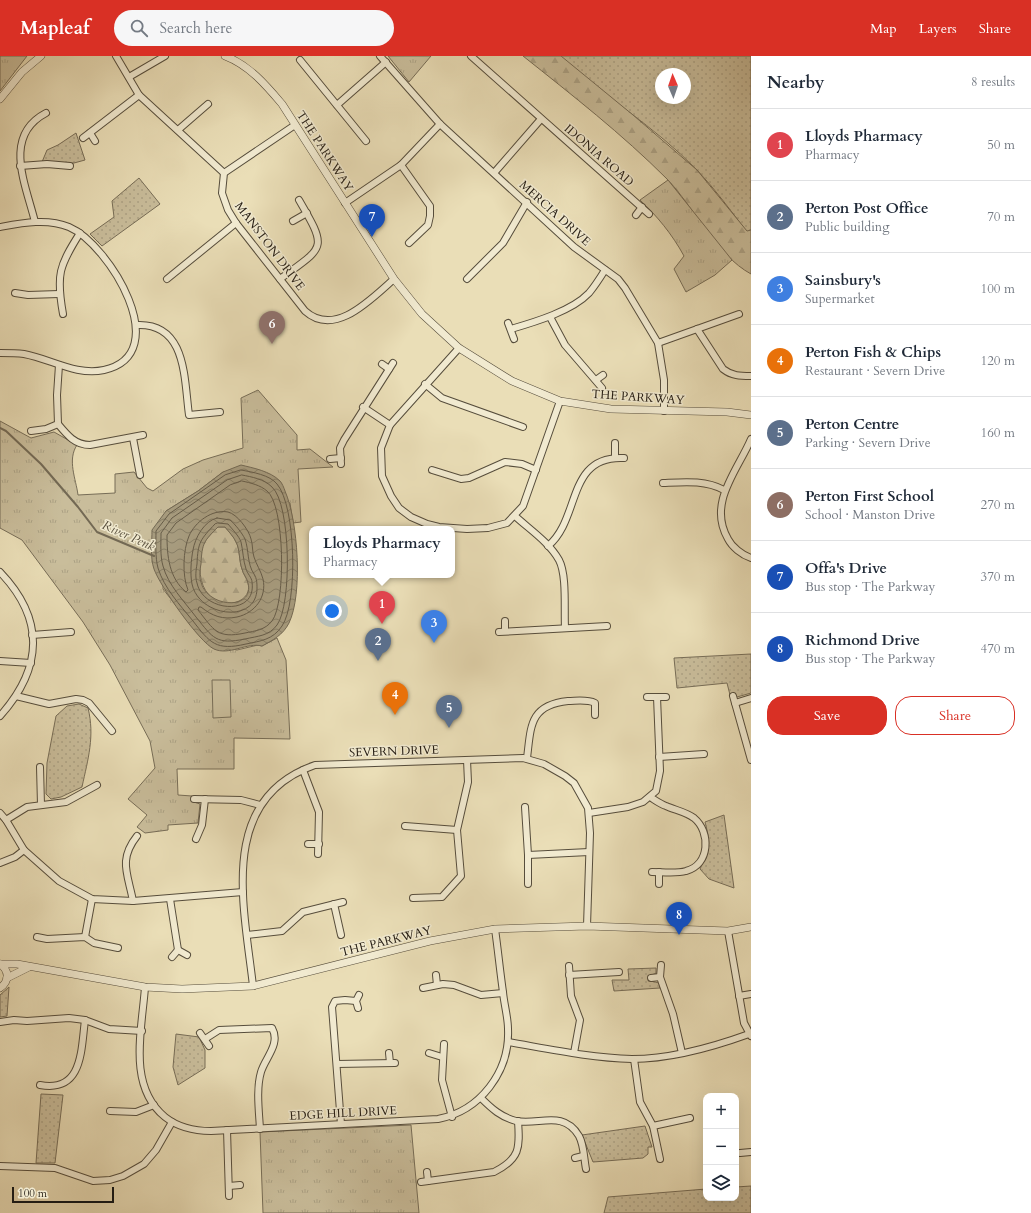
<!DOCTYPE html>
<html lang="en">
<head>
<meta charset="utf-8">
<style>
	:root { --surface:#fff; --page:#f6f6f7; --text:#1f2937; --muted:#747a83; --line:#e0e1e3; --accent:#d93025 }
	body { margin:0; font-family:Cardo,serif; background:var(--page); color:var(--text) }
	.controls { position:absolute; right:12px; bottom:12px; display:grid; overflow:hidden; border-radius:8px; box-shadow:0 4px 16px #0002 }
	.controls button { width:36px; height:36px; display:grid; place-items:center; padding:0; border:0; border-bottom:1px solid var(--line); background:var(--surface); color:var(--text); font:20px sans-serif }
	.compass { position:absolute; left:655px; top:12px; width:36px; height:36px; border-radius:50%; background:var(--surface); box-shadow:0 4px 16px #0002; rotate:358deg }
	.scale { position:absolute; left:12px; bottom:10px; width:102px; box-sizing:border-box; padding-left:4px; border:2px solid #251d13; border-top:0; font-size:11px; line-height:14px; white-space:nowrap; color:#251d13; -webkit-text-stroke:3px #f1ead0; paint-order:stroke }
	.you { position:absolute; left:332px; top:555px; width:14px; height:14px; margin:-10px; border:3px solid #fff; border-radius:50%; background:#1a73e8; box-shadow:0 0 0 6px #1a73e833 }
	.badge { display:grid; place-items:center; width:26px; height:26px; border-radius:50%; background:var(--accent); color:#fff; font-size:13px; font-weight:700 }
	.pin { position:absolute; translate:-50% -33px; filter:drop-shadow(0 1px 2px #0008) }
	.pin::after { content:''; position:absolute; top:21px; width:14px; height:12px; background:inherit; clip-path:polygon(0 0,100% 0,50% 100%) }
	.popup { position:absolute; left:309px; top:470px; width:146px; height:52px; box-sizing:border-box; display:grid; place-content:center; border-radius:8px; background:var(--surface); filter:drop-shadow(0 1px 3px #0005); font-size:13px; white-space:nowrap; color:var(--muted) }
	.popup b { font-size:15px; color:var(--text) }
	.popup::after { content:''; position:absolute; left:50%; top:100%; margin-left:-8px; border:8px solid transparent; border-top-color:var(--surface) }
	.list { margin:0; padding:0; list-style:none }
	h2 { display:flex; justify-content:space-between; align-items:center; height:52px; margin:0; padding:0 16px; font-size:17px }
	h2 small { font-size:13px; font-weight:400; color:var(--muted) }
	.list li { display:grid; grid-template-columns:26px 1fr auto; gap:12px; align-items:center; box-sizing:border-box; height:72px; padding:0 16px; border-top:1px solid var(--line) }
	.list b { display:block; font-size:15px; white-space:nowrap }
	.list p { margin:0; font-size:13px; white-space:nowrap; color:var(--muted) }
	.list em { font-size:13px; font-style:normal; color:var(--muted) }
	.actions { display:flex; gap:8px; padding:12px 16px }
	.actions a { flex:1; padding:9px 0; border:1px solid var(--accent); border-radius:16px; text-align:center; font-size:14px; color:var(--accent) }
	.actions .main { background:var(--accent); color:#fff }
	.icon { flex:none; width:22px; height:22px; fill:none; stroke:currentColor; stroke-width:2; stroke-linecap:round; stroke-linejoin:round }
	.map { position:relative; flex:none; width:751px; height:1157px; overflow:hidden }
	header { display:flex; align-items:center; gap:24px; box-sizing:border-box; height:56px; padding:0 20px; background:var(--accent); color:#fff }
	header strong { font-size:19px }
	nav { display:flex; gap:22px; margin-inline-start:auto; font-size:14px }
	.search { width:280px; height:36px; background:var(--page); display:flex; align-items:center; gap:10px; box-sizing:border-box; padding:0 14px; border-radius:22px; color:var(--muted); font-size:15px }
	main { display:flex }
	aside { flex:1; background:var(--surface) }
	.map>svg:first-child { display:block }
	.grass { fill:url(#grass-dots); stroke:#776d57; fill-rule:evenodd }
	.forest { fill:url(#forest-firs); stroke:#776d57 }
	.park { fill:url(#park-tufts); stroke:#776d57 }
	.garden { fill:#c9bd9b; stroke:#776d57 }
	.water { fill:url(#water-waves); stroke:#736954; fill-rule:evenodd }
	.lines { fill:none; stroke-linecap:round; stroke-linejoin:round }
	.shore { stroke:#665c49; stroke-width:1 }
	.stream { stroke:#736954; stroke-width:2 }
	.minor-casing { stroke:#564d3c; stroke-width:8 }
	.tertiary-casing { stroke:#564d3c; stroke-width:8 }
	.minor { stroke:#f1ead0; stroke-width:6 }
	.tertiary { stroke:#f1ead0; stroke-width:7 }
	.labels { text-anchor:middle; stroke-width:3; stroke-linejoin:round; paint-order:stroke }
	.street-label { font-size:12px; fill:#251d13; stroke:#f1ead0 }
	.water-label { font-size:13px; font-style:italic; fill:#59503e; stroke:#f1ead0 }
</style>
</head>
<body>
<header>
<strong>Mapleaf</strong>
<div class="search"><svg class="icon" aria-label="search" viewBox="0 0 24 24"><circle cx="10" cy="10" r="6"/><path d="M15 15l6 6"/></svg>Search here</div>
<nav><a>Map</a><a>Layers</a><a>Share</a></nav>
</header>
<main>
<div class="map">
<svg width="751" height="1157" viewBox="0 0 751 1157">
	<defs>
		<pattern id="grass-dots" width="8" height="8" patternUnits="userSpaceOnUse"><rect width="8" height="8" fill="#c9bd9b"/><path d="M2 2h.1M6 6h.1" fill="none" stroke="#aca285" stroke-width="1.8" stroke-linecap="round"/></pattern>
		<pattern id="forest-firs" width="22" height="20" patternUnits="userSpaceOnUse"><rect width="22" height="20" fill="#c9bd9b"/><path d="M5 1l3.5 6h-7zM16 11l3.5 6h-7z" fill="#aca285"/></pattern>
		<pattern id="park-tufts" width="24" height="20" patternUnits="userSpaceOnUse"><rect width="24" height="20" fill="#c9bd9b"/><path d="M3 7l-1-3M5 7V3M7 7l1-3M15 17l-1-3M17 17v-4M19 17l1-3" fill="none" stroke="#aca285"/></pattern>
		<pattern id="water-waves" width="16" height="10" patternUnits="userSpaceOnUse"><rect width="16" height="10" fill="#a79c7f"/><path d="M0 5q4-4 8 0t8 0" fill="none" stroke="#887f67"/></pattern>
	</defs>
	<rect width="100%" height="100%" fill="#eadeb7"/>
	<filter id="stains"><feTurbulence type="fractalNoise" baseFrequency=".005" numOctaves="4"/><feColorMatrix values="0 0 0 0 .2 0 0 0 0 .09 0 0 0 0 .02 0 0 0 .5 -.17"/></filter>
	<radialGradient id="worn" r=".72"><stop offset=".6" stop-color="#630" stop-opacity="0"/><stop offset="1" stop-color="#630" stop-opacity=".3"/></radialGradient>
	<g class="grass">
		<path d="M557,0H751V174L747,176C731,155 715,133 697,114C655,71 603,39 557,0ZM661,18H685V42H661Z"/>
		<polygon points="76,77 85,104 74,107 42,106 47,94 58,89"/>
		<polygon points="139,122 160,148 102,190 90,178 114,161 112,145"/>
		<polygon points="751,598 751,637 737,641 734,639 730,639 727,627 677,632 674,602"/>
		<path d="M79,648L88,652C95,680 88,703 82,731L61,741L51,743L46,738L47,707L56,660L67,650Z"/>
		<path d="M724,759L734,832L709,823L700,813C710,792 711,789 705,766Z"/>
		<polygon points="656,912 656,917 650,921 651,925 659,927 660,932 614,935 612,924 629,924 628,913"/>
		<polygon points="9,931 7,960 0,961 0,939"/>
		<polygon points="176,978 199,981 205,994 205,1012 178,1029 173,1011"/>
		<polygon points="41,1038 63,1039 55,1107 36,1107"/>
		<polygon points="645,1070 652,1091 648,1091 648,1098 643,1102 593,1106 582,1079"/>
		<polygon points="751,1130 751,1157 604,1157 608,1141 706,1133 706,1142 736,1142 736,1131"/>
	</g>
	<g class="forest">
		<path d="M523,0H561L633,59L697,114L747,175L751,174V218C716,199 694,151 667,123C622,78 572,39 523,0Z"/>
		<path d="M218,471H225C229,476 234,481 236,486C240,493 239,505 242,513C243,518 247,522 248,527C255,553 199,560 200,511C201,488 202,487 218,471Z"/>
	</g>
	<g class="park">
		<polygon points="0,0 27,0 0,35"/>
		<polygon points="388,0 431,0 409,26"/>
		<path d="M668,124L732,204L715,219L686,236L674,213L684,200C672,178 657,160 640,144Z"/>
		<path d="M258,334L297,379V394L310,393L333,411L298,413L301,466L293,467L290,447L223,416L198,435L166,455L163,533L203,584L237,594L258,589L262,590L277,582L286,604L290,683L234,682V713H177L178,739L192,740L191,745L200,748L198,767L168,769V774L145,777L137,771L147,759L128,743L155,712L150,685L110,609L83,566L22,484L0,472V365L31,382L54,376L77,389C67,404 76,423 78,439L115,437V418L134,416L147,432L153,435L183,413L203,404L243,392L241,342Z"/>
		<polygon points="411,1069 419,1157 263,1157 260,1076"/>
	</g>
	<polygon class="garden" points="212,624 230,624 231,661 213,662"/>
	<path class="water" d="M241,409C253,412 270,415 280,425C282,427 284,432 285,435C298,465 303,538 289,567C283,579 273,584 262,590C247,586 229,600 214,593C199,586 160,530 154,513C150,502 152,486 152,474L166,455L198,435L223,416ZM218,471H225C229,476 234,481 236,486C240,493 239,505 242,513C243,518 247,522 248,527C255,555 207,552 201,526C199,521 200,513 201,508C202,487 204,485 218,471Z"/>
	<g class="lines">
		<g class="shore">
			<path d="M241,414C252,416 270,419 277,428C296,450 298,547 282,570C273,584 260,585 246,588C216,595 210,587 193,565C180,549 164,532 158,512C155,501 156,487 156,475L169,458L225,419Z"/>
			<path d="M242,419C252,421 264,423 272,431C291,448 292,549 277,569C269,580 258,580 245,583C216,589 213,582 196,561C184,545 168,529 163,510C160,500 161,487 161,477L172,462L227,424Z"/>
			<path d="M242,425C251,427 260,429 267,435C285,449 286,547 272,565C265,574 255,575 245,577C217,583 214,574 198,554L199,551H201C212,560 223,564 237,561C255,557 267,541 263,523C261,515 256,508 254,501C252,495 253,489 251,483C249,474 237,458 228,456C212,453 195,466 189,480C183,494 182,520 188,534L186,536C169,522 167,500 167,479L176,467L230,429Z"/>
			<path d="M217,462L230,464C235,468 242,477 245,483C249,494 247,508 254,518C257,523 257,527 257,533C256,568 199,561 192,528C190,518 191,504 193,494C195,482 204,465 217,462Z"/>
			<path d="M218,467L228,468C232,473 239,480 241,486C243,494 243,504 246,513C247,517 252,522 252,526C257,561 203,556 197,527C195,521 196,514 197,508C198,486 200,484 215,468Z"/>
		</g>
		<polyline class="stream" points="0,372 6,375 41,408 78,451 97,476 154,500"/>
		<defs>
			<g id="minor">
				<polyline points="116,0 139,39 224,117"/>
				<polyline points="380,0 440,68 574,191 618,223 625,232 658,287 664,324 664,355"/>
				<polyline points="471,0 649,158"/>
				<polyline points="300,4 366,85"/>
				<polyline points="129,21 165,0"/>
				<polyline points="337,49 386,6"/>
				<path d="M295,69L224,117L222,137L228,154L236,167L305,255C335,282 371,243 394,223"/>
				<polyline points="178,74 208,48"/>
				<polyline points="90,77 95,85"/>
				<polyline points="83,82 139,39"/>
				<polyline points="401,109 430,150 430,160 428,169 409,187"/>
				<polyline points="20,110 47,108 70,110"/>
				<polyline points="494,117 541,63"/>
				<polyline points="345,147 401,109 440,68"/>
				<polyline points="636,159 642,151"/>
				<polyline points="293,165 307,157"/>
				<path d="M35,166C26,129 2,80 46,57"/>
				<path d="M0,171C22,167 47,162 69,171C109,188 176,298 104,314C76,320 51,303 24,298C16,297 8,297 0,297"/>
				<polyline points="167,223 236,167"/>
				<path d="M280,223C325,190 328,194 299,144"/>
				<polyline points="467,223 503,187 527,146"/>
				<polyline points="15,237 28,239 59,238"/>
				<path d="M63,258C56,219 59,210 80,177"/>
				<polyline points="550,261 565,289 602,332"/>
				<polyline points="508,267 514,283"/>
				<path d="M136,269C187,266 184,323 189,359L220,356"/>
				<path d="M511,273C535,266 572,255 589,237C595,230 600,222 605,214"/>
				<path d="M697,273L723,313C732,320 740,320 751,320"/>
				<polyline points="658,287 739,258"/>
				<polyline points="459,292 390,369 381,392 382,420 391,440 399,452 411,461 427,468 439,471 467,473 488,472 507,467 523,450 560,345"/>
				<polyline points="382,308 389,313"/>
				<path d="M59,309L57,339L58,368C67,379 75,389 90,389L143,379"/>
				<polyline points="596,324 603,319"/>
				<polyline points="425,328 442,342 523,371"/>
				<polyline points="363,351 390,369"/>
				<polyline points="31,375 46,373 58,368"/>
				<polyline points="133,382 140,419"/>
				<path d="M751,383C738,414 707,447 728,483C732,491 742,499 751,502"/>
				<polyline points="615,401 615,387"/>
				<polyline points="330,403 341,402"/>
				<polyline points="341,408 340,392 344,384 393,307"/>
				<polyline points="432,414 461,423 469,422 505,406 522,408 536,414"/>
				<path d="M663,427C685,426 705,424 724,434"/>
				<path d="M515,460C529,473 549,486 559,504C567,519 564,553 565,571"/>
				<path d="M548,490C581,463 566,399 624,402"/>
				<path d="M0,516C45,563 43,612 0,660"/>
				<polyline points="505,565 505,575"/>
				<polyline points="499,576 607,570"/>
				<polyline points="32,579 71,576"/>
				<polyline points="0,605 31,607"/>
				<polyline points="16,640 49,648 76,643 83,644 89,647 112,675"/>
				<polyline points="733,640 751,704"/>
				<polyline points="647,641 666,641"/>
				<polyline points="735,647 751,642"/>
				<polyline points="659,701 704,698"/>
				<path d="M527,702C531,671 529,649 568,645C576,645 587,643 595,647V659"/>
				<polyline points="40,711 41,749"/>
				<polyline points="303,714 319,756 318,798"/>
				<path d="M650,741C655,744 660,748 666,750C675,754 686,756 694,762C711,776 710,809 686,815C676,818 662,816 652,816"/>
				<polyline points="194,743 241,744 260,749"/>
				<polyline points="525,751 528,799 528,828"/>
				<polyline points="0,757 6,764 24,794 59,825 92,843 133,845 243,836"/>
				<polyline points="589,757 628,751 643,746 656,735 660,715 657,641"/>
				<polyline points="6,764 27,751 66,746 97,729"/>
				<polyline points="405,770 457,774"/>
				<polyline points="196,783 202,769 205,743"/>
				<polyline points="308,788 319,788"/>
				<polyline points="528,799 589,796"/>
				<polyline points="0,807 15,801 24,794"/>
				<polyline points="659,816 659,828"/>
				<polyline points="413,842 442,841 461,820 457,774 468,726 467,704"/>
				<polyline points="170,843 178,894"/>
				<path d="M133,845C128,818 118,804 137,780"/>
				<polyline points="334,848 341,879"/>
				<polyline points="728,875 744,967 751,980"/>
				<polyline points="247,879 282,875 303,856 343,846"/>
				<polyline points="37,881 47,883 85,881 94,887 118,892"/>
				<polyline points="85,881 92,843"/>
				<polyline points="172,901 178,894 187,899"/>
				<polyline points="661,909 660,921 673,958 682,997"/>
				<polyline points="569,910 571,940 580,964 574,997"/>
				<polyline points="436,919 437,929"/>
				<polyline points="569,919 619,916"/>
				<polyline points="651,922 660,921"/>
				<path d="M253,930C244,850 217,743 315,709L523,702L544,708L565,720L574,727L588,752L590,777L587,870"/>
				<path d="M145,931C142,974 127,1030 165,1061C179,1072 194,1075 211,1075L438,1063C480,1055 510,1016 508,973C508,961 504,948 503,936C500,915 498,894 495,873"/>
				<polyline points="423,932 443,928 454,929 481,939 503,937"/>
				<polyline points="739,940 751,938"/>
				<polyline points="358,952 356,945 359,939"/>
				<polyline points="0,966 14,964 27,965 69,962 85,964 109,973 142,975"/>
				<polyline points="200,977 209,990"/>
				<path d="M205,983L219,974L272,972C281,988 265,1002 261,1016C256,1033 259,1055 260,1073"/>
				<path d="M508,986C549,993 591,1002 632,1003C671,1003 713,991 749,978"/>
				<polyline points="444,988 442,1024 452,1061"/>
				<polyline points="389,997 390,1007"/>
				<polyline points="429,997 442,1001"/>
				<polyline points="634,1003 640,1046 653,1070 660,1103"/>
				<polyline points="337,1008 395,1007"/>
				<path d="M40,1029C83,1037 81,994 85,964"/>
				<path d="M481,1042C492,1053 501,1061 516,1065C538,1070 563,1053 579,1080C584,1089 584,1103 586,1113"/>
				<polyline points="110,1055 136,1056 154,1049"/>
				<polyline points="341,1068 332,951 335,945 345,944 356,945"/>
				<polyline points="653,1070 690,1062"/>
				<polyline points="227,1074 229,1140"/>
				<polyline points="740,1097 751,1096"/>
				<polyline points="575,1102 583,1100"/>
				<polyline points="0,1110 55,1112 93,1125 110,1124 123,1120 144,1108 156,1094 172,1066"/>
				<polyline points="427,1116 428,1125"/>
				<path d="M421,1126L494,1116C520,1103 520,1092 518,1065"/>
				<polyline points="229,1130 240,1129"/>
			</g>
			<g id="tertiary">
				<path d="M225,0C249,9 266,29 282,48L394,223L422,258L459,292L512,325L560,345L611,353L727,356L751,359"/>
				<polyline points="0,43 22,16 41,0"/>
				<path d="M0,908C9,914 10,925 0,932"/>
				<polyline points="1,908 17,908 145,931 182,933 253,930 430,885 495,873 587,870 728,875 751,871"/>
				<polyline points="7,922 29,911"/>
			</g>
		</defs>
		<use href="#minor" class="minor-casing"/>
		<use href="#tertiary" class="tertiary-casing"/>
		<use href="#minor" class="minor"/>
		<use href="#tertiary" class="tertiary"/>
	</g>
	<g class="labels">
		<g class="street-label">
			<text transform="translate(325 95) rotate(57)" y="4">THE PARKWAY</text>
			<text transform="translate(599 99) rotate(41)" y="4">IDONIA ROAD</text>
			<text transform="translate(555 157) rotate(42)" y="4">MERCIA DRIVE</text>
			<text transform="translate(270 190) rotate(53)" y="4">MANSTON DRIVE</text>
			<text transform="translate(638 341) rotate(4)" y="4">THE PARKWAY</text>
			<text transform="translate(394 695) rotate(-2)" y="4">SEVERN DRIVE</text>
			<text transform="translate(386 885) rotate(-14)" y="4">THE PARKWAY</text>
			<text transform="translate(343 1057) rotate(-3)" y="4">EDGE HILL DRIVE</text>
		</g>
		<g class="water-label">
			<text transform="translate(129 479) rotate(24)" y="5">River Penk</text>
		</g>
	</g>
	<rect width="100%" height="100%" filter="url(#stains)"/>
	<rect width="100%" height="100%" fill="url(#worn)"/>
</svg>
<div class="controls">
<button>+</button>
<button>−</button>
<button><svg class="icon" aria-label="layers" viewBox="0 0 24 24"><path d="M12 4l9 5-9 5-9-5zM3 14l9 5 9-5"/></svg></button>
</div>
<svg class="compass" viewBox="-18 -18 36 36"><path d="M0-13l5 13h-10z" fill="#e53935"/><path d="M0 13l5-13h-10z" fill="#747a83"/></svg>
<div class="scale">100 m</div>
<div class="you"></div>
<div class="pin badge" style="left:382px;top:568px;background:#e0444e">1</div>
<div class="popup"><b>Lloyds Pharmacy</b>Pharmacy</div>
<div class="pin badge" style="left:378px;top:605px;background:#5c6f8a">2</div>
<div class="pin badge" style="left:434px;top:587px;background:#3f7fe0">3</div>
<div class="pin badge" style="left:395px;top:659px;background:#e8710a">4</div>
<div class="pin badge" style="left:449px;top:672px;background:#5c6f8a">5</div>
<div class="pin badge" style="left:272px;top:288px;background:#8d6e63">6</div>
<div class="pin badge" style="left:372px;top:181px;background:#1a4fb4">7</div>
<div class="pin badge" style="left:679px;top:879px;background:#1a4fb4">8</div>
</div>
<aside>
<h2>Nearby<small>8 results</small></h2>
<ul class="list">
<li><span class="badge" style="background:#e0444e">1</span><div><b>Lloyds Pharmacy</b><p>Pharmacy</p></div><em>50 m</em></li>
<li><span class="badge" style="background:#5c6f8a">2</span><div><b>Perton Post Office</b><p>Public building</p></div><em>70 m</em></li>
<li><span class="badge" style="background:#3f7fe0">3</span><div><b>Sainsbury's</b><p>Supermarket</p></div><em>100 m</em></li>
<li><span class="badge" style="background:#e8710a">4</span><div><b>Perton Fish &amp; Chips</b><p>Restaurant · Severn Drive</p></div><em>120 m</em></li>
<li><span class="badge" style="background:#5c6f8a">5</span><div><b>Perton Centre</b><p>Parking · Severn Drive</p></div><em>160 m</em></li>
<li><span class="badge" style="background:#8d6e63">6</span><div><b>Perton First School</b><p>School · Manston Drive</p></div><em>270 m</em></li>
<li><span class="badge" style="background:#1a4fb4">7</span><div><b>Offa's Drive</b><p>Bus stop · The Parkway</p></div><em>370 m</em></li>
<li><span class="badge" style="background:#1a4fb4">8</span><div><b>Richmond Drive</b><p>Bus stop · The Parkway</p></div><em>470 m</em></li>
</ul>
<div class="actions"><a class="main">Save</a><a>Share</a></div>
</aside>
</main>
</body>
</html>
